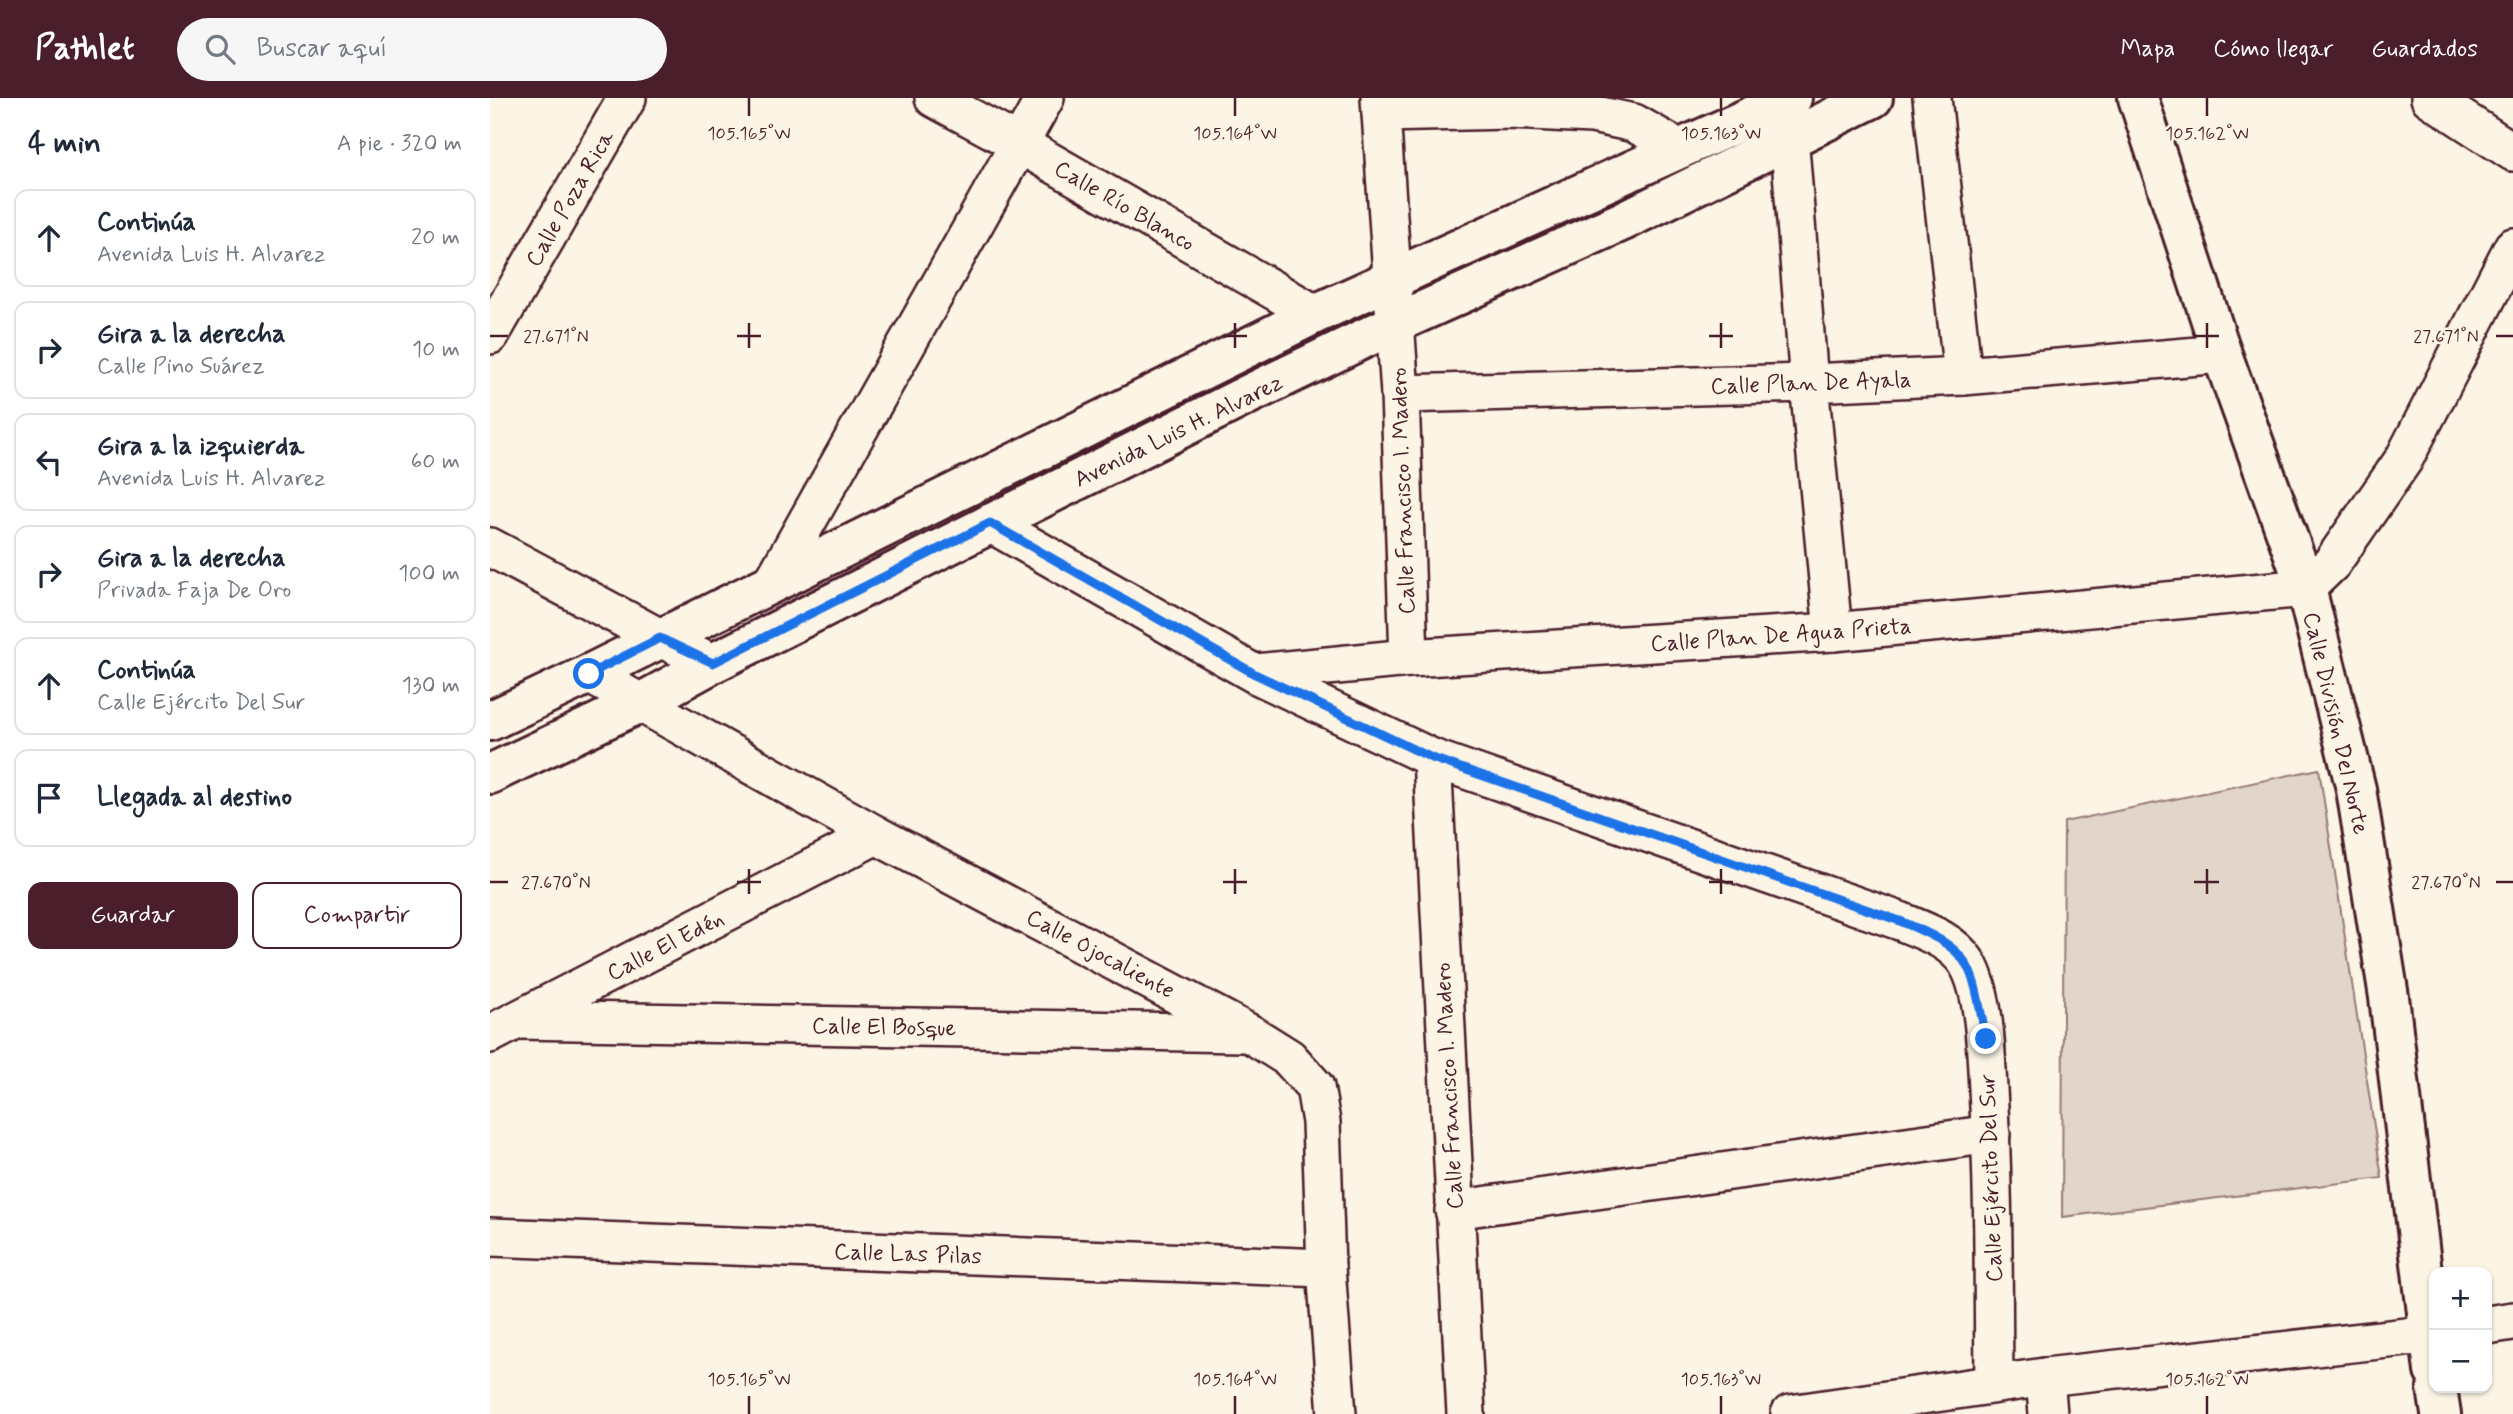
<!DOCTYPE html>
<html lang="es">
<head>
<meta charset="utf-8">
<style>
	:root { --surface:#fff; --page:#f6f6f7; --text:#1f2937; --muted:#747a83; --line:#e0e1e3; --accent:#4a1f2b }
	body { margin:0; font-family:Mynerve,sans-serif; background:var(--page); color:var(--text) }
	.controls { position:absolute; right:21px; bottom:21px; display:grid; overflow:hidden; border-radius:14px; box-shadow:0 2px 5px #0004 }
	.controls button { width:63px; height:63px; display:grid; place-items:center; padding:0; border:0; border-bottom:2px solid var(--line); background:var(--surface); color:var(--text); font:35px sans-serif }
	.stop { position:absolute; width:21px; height:21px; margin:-16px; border:5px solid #1a73e8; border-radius:50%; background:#fff }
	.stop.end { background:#1a73e8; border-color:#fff; box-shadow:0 2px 7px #0008 }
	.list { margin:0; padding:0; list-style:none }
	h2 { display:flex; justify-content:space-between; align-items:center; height:91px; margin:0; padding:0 28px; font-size:30px }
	h2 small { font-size:23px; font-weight:400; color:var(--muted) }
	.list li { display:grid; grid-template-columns:46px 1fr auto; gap:21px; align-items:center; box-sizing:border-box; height:98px; margin:0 14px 14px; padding:0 14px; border:2px solid var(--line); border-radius:14px }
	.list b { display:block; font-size:26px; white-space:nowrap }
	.list p { margin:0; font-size:23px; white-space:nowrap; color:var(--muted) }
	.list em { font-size:23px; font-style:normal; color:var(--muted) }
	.actions { display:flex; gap:14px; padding:21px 28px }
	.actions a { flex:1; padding:16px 0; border:2px solid var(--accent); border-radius:14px; text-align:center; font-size:24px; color:var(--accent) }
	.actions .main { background:var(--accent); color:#fff }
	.icon { flex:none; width:38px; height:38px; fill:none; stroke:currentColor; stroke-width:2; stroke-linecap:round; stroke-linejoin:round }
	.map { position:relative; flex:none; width:2023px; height:1316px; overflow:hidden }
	header { display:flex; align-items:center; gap:42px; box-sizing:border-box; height:98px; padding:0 35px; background:var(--accent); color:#fff }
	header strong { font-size:33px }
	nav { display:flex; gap:38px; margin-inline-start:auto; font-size:24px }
	.search { width:490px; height:63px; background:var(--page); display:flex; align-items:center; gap:18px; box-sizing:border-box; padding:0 24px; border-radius:38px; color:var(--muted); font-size:26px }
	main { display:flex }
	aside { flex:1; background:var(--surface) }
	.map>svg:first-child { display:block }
	.green { fill:#e2d5ca; stroke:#967a7a; stroke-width:2 }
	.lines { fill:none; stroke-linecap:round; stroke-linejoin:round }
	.street-casing { stroke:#4a1f2b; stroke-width:42 }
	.secondary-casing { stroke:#4a1f2b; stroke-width:44 }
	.street { stroke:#fcf5e5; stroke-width:37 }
	.secondary { stroke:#fcf5e5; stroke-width:38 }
	.route { stroke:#1a73e8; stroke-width:9 }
	.ticks { fill:none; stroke:#4a1f2b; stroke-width:2.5 }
	.labels { text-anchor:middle; stroke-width:5; stroke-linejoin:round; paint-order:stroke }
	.street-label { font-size:23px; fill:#4a1f2b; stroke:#fcf5e5 }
	.ticks-label { font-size:18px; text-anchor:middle; fill:#4a1f2b; stroke:#fcf5e5; stroke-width:5; stroke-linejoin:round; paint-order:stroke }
</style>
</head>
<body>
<header>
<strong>Pathlet</strong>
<div class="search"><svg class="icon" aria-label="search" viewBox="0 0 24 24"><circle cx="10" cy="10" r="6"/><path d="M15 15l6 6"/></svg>Buscar aquí</div>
<nav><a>Mapa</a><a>Cómo llegar</a><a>Guardados</a></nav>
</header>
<main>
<aside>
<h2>4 min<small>A pie · 320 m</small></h2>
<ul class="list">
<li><svg class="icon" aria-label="ahead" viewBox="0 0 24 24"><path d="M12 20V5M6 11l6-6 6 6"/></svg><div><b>Continúa</b><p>Avenida Luis H. Alvarez</p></div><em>20 m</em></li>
<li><svg class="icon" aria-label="right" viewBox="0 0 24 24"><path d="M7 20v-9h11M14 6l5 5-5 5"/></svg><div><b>Gira a la derecha</b><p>Calle Pino Suárez</p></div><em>10 m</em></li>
<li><svg class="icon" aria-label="left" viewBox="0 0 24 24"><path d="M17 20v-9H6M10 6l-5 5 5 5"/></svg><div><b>Gira a la izquierda</b><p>Avenida Luis H. Alvarez</p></div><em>60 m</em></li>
<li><svg class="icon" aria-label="right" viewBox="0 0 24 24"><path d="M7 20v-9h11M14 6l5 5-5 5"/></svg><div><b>Gira a la derecha</b><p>Privada Faja De Oro</p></div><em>100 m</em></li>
<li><svg class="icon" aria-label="ahead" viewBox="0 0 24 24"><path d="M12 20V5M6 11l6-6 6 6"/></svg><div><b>Continúa</b><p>Calle Ejército Del Sur</p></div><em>130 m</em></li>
<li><svg class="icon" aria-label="arrive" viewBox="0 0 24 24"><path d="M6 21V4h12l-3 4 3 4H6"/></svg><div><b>Llegada al destino</b></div></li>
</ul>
<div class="actions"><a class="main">Guardar</a><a>Compartir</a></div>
</aside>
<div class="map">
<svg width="2023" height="1316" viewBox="0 0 2023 1316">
	<rect width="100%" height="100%" fill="#fcf5e5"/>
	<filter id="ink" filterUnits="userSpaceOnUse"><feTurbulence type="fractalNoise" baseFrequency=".0143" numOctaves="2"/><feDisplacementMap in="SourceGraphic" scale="14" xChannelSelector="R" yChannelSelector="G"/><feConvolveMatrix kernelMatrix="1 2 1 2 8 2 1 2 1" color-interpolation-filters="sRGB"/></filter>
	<g filter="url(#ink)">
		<polygon class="green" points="1829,671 1892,1080 1572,1119 1574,724"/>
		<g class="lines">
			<defs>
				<g id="street">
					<polyline points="444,0 529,46 825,216"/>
					<polyline points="890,0 910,296 919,560"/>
					<polyline points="1442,0 1473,278"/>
					<polyline points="1940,0 2023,54"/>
					<polyline points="1297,12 1319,285 1343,534"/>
					<polyline points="891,15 1019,12 1102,16 1144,25 1190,51"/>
					<polyline points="0,237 137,0"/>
					<polyline points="910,296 1319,285 1473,278 1732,256"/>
					<path d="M500,425L765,576L942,660L1410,823C1434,833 1462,842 1477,865C1495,894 1496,956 1498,991C1504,1089 1503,1187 1504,1285"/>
					<polyline points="0,449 170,540 223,565"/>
					<polyline points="283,484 555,0"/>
					<polyline points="766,575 919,560 1343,534 1816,490 1842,465 1914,361 2023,149"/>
					<polyline points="99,576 386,737 759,935 799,960 825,989 831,1024 836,1170 847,1316"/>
					<polyline points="942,660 976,1316"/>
					<polyline points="29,922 752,935"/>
					<polyline points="0,936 386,737"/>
					<polyline points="964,1112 1501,1036"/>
					<polyline points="0,1139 836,1170"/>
					<polyline points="1997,1227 2023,1223"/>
					<polyline points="1555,1279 1558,1316"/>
					<polyline points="1300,1316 1555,1279 1944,1236"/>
				</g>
				<g id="secondary">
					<polyline points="1648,0 1732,256 1816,490 1866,691 1899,899 1944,1273"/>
					<polyline points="0,623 99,576 825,216 1302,0"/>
					<polyline points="0,676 152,604 223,565 755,298 904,226 1133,123 1383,0"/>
					<polyline points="1947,1290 1951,1316"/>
				</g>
			</defs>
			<use href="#street" class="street-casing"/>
			<use href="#secondary" class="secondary-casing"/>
			<use href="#street" class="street"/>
			<use href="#secondary" class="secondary"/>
		</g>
	</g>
	<g class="lines" filter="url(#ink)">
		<path class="route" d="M99,576L170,540L223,565L500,425L765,576L942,660L1410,823C1485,854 1481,865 1496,941"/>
	</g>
	<path class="ticks" d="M259,0V18M745,0V18M1231,0V18M1717,0V18M259,225V250M745,225V250M1231,225V250M1717,225V250M0,238H18M247,238H271M733,238H757M1219,238H1243M1704,238H1729M2006,238H2023M259,771V796M745,771V796M1231,771V796M1717,771V796M0,784H18M247,784H271M733,784H757M1219,784H1243M1704,784H1729M2006,784H2023M259,1298V1316M745,1298V1316M1231,1298V1316M1717,1298V1316"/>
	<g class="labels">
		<g class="street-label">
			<text transform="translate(79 100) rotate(-60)" y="8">Calle Poza Rica</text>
			<text transform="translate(635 107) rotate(30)" y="8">Calle Río Blanco</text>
			<text transform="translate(1321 284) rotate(-2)" y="8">Calle Plan De Ayala</text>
			<text transform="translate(688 332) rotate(-26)" y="8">Avenida Luis H. Alvarez</text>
			<text transform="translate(912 393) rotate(-92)" y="8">Calle Francisco I. Madero</text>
			<text transform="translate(1291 536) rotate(-4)" y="8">Calle Plan De Agua Prieta</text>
			<text transform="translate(1847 625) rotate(77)" y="8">Calle División Del Norte</text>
			<text transform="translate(175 847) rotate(-27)" y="8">Calle El Edén</text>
			<text transform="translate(611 855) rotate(28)" y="8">Calle Ojocaliente</text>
			<text transform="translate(394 928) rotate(1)" y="8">Calle El Bosque</text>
			<text transform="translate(958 988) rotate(-93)" y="8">Calle Francisco I. Madero</text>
			<text transform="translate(1500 1080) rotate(-92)" y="8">Calle Ejército Del Sur</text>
			<text transform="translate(418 1155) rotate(2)" y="8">Calle Las Pilas</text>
		</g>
	</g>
	<g class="ticks-label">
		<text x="259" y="41">105.165°W</text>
		<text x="745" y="41">105.164°W</text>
		<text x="1231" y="41">105.163°W</text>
		<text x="1717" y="41">105.162°W</text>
		<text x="66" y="244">27.671°N</text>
		<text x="1956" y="244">27.671°N</text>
		<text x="66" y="790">27.670°N</text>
		<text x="1956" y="790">27.670°N</text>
		<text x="259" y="1287">105.165°W</text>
		<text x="745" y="1287">105.164°W</text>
		<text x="1231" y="1287">105.163°W</text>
		<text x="1717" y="1287">105.162°W</text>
	</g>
</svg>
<div class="controls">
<button>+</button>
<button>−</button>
</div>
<div class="stop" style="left:99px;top:576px"></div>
<div class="stop end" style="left:1496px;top:941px"></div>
</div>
</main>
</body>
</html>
